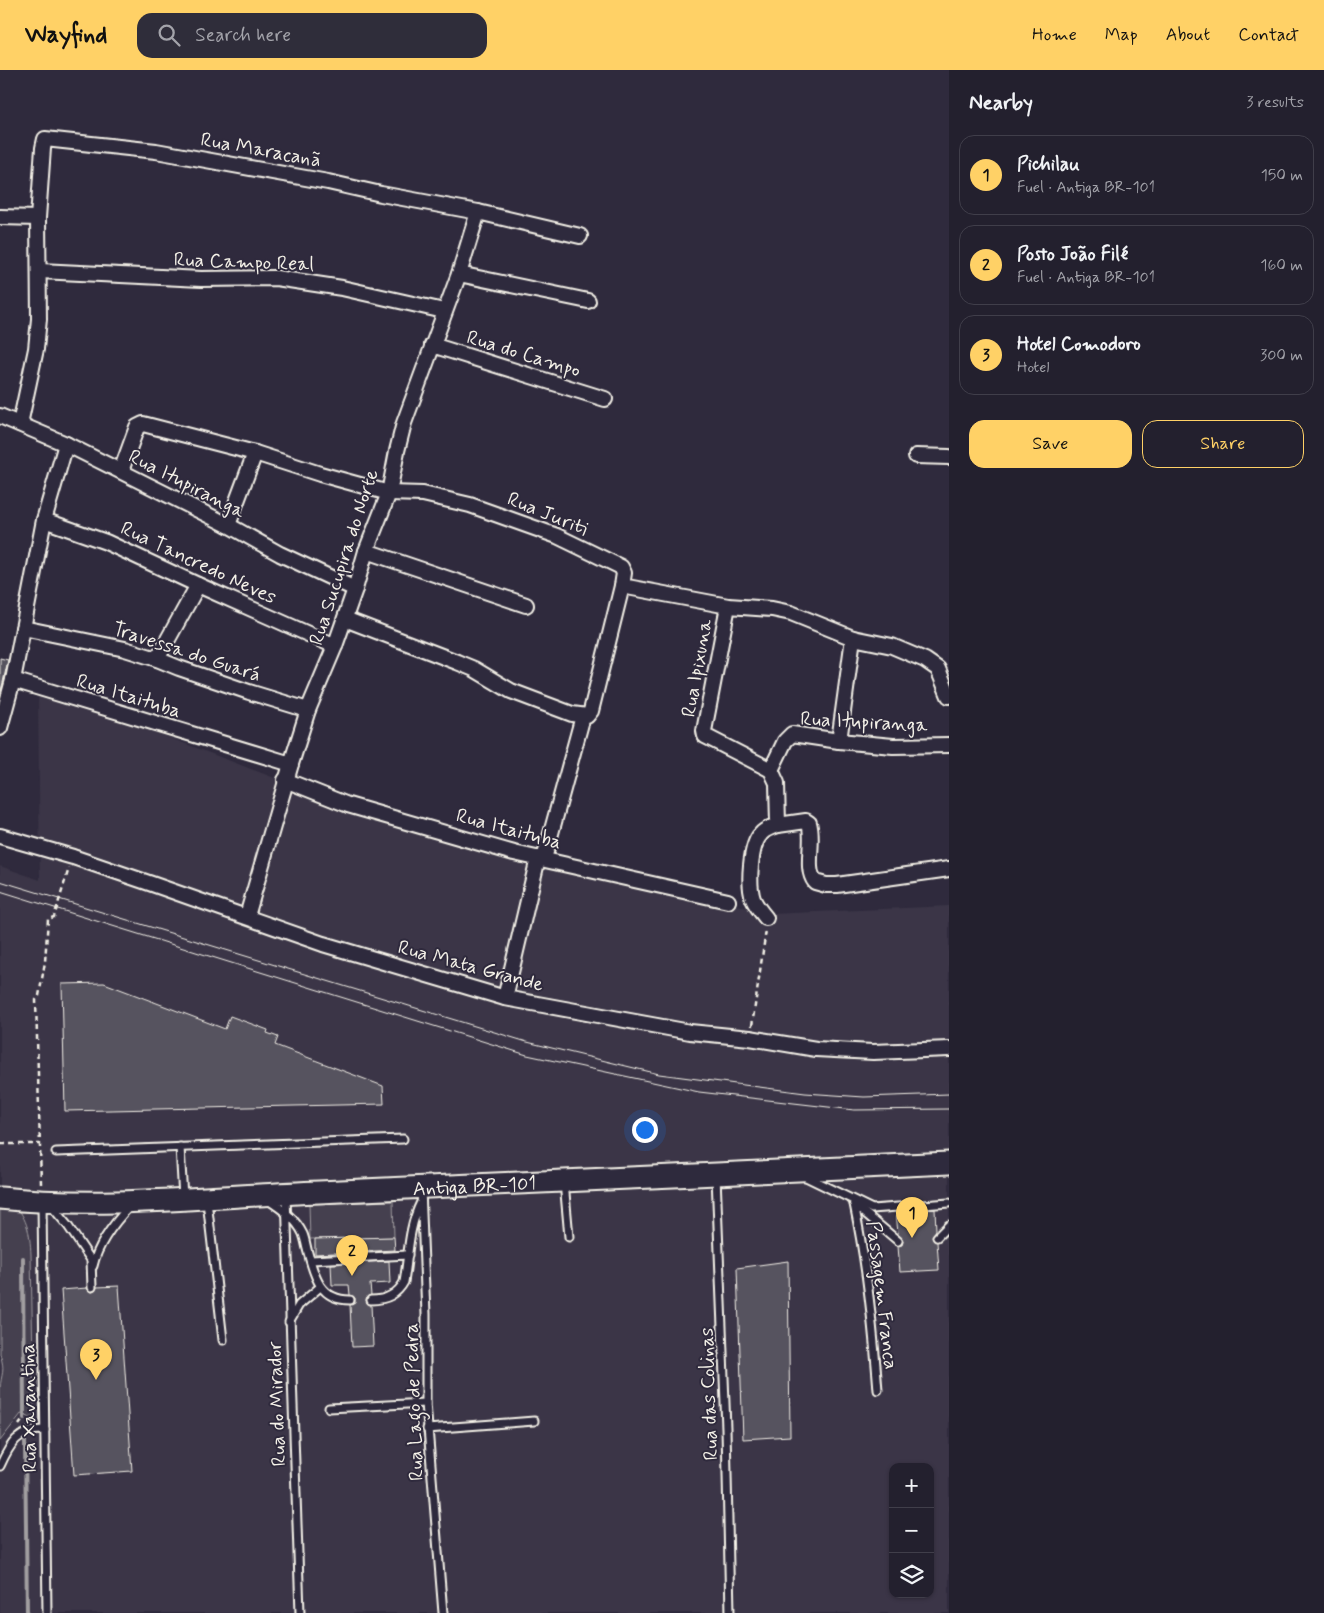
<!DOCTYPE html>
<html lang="en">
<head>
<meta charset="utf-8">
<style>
	:root { --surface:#23202e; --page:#2f2d3a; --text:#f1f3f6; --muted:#a3a3aa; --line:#403e4a; --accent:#ffd166 }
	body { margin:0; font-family:Mynerve,sans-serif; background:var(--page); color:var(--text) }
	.controls { position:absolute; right:15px; bottom:15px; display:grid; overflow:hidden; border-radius:10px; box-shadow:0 1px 4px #0004 }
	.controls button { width:45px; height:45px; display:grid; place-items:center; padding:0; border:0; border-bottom:1px solid var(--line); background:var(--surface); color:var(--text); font:25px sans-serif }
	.you { position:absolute; left:644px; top:1059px; width:18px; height:18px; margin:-12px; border:4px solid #fff; border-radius:50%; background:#1a73e8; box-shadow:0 0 0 8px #1a73e833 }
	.badge { display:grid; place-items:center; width:32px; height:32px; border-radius:50%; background:var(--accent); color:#111; font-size:16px; font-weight:700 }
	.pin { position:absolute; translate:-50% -41px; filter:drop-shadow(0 1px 2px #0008) }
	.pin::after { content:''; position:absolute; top:26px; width:18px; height:15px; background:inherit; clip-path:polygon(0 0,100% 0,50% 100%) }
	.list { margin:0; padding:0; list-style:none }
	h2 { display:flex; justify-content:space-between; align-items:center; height:65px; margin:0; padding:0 20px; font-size:21px }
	h2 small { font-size:16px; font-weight:400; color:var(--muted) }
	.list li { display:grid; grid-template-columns:32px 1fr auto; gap:15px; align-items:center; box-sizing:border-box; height:80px; margin:0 10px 10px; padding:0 10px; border:1px solid var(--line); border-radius:15px }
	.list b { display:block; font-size:19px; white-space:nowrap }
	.list p { margin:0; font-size:16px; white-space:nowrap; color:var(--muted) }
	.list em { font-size:16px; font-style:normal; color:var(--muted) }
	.actions { display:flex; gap:10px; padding:15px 20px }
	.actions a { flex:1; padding:11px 0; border:1px solid var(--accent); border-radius:15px; text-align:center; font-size:18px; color:var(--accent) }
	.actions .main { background:var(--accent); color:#111 }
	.icon { flex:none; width:28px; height:28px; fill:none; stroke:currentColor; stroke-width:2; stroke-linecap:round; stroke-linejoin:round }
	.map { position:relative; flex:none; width:949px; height:1543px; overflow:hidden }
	header { display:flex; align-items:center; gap:30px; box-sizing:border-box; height:70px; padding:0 25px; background:var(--accent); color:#111 }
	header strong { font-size:24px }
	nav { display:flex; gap:28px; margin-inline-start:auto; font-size:18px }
	.search { width:350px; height:45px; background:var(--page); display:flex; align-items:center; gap:12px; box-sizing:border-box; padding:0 18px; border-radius:15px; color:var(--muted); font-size:19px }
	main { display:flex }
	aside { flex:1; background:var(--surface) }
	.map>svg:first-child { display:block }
	.built { fill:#3b3647; fill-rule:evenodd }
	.green { fill:#454050; stroke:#9c989c }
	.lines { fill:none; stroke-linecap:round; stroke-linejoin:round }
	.stream { stroke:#a19ea0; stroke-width:4 }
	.building { fill:#56525f; stroke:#f4f1e8 }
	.lane-casing { stroke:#f4f1e8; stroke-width:11 }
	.street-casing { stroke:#f4f1e8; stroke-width:18 }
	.primary-casing { stroke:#f4f1e8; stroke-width:25 }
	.path { stroke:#f4f1e8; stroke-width:2.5; stroke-dasharray:5 4; stroke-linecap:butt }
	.lane { stroke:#2f2a3d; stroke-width:7 }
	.street { stroke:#2f2a3d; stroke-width:14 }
	.primary { stroke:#2f2a3d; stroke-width:21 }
	.tram { stroke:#f4f1e8; stroke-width:1 }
	.labels { text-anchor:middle; stroke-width:4; stroke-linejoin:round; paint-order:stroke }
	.street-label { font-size:20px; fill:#f4f1e8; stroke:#2f2a3d }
</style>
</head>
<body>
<header>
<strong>Wayfind</strong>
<div class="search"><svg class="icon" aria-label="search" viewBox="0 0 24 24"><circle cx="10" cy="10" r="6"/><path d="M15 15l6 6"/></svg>Search here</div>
<nav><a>Home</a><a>Map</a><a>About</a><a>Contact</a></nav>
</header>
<main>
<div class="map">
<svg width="949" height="1543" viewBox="0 0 949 1543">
	<rect width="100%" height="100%" fill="#2f2a3d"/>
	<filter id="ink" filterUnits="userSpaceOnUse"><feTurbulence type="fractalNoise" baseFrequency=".02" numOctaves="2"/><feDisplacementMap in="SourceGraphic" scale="10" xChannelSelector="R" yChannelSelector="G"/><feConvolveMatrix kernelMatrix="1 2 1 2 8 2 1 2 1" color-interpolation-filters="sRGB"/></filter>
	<g filter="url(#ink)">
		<path class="built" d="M38,617L303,719L771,844L949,836V1543H0V796L40,810ZM893,1397H930V1524H893Z"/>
		<g class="green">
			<path d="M0,1128L10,1129C27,1147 30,1161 31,1185L34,1349L21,1344L0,1371C0,1353 0,1336 0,1319C1,1303 6,1302 0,1284Z"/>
			<polygon points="393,1131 394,1167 310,1169 309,1134"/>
		</g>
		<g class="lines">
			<g class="stream">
				<polyline points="23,1188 24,1348"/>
				<polyline points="25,1371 27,1543"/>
			</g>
		</g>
		<g class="building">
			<polygon points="0,588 8,590 1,621 0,621"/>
			<polygon points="104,913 225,959 230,946 268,960 267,963 278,967 275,975 383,1016 384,1034 65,1041 62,914"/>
			<polygon points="935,1139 936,1160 932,1168 937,1172 939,1200 900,1202 898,1176 902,1175 903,1171 898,1164 896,1142"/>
			<polygon points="394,1167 395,1180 315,1184 315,1169"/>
			<polygon points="389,1191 390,1213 370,1214 371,1225 368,1226 366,1230 367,1233 371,1235 373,1276 352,1277 350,1235 355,1233 355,1228 350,1225 349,1215 332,1215 331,1194"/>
			<polygon points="788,1191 790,1366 743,1369 737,1198"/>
			<polygon points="119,1216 132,1401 74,1405 61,1220 87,1218 89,1221 93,1222 97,1217"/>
		</g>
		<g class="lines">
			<defs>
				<g id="lane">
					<polyline points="180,1077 183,1128"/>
					<polyline points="56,1082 403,1069"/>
					<polyline points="716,1106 726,1358 730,1543"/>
					<polyline points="806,1107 872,1139 949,1133"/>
					<polyline points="564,1112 569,1167"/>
					<polyline points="421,1119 426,1244 426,1333 443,1543"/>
					<polyline points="286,1126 300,1543"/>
					<path d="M268,1130C282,1139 296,1149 303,1164C305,1169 306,1175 307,1179C314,1205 319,1230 350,1230"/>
					<polyline points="207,1131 223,1270"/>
					<polyline points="42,1133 47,1543"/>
					<path d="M854,1134C867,1196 873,1257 878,1320"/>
					<polyline points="854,1134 898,1171"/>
					<polyline points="52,1137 68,1156 91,1190 92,1217"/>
					<polyline points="937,1167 949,1155"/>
					<polyline points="311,1190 408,1185"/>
					<path d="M93,1196C98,1173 114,1153 130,1136"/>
					<path d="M371,1230C386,1230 397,1225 404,1212C409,1184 408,1158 421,1132"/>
					<polyline points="289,1252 299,1235 320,1217"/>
					<polyline points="329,1338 426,1333"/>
					<polyline points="427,1359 534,1351"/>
					<path d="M0,1396C10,1374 18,1359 45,1360"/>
				</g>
				<g id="street">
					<polyline points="0,147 38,148"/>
					<polyline points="40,201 201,209 276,208 342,218 444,241"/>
					<polyline points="459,204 588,231"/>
					<polyline points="432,275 605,329"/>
					<polyline points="0,346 66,374 228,455 280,484 355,519"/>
					<polyline points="20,354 36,279 39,249 38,148 43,78 45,69 156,81 328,112 381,124 478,142 580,166"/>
					<polyline points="916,386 949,387"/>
					<polyline points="121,401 137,357 143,354 255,383 320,404 389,423 423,424 470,435 557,466 621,497 624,503 622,516 728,536 772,539 791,543 853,568 892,576 925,590 938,599 949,626"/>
					<polyline points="44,450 106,472 198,515 335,576"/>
					<polyline points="228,455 255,383"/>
					<polyline points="366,481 526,535"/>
					<path d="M728,536L704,661L705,666L709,668L771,700L777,713L778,755C771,757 765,759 761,764C750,775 748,814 753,829C756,836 761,842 766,848"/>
					<polyline points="345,549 457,592 474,599 511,621 572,644 587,646 591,641 622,516"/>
					<polyline points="23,558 125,579 157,589 179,598 249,622 308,640"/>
					<polyline points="157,589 198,515"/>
					<polyline points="13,610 291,694"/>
					<polyline points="0,658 13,610 44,450 66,374"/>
					<polyline points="839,671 853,568"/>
					<polyline points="771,700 785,671 792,664 839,671 893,676 949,675"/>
					<polyline points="285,710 348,735 514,783 728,831"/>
					<path d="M778,755L806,751L809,753C815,771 804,798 815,812L826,815H837L949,799"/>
					<polyline points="0,766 73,787 152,814 323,874 505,928 690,962 750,968 816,979 873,982 949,979"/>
					<polyline points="544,789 583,646"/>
					<polyline points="247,846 291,694 308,640 335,576 355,519 366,481 389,423 397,381 404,353 459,204 478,142"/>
					<polyline points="505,928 538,788"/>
				</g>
				<g id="primary">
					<path id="s1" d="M0,1128C106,1139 213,1126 319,1122C529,1114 739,1102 949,1093"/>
				</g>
			</defs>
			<use href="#lane" class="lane-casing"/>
			<use href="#street" class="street-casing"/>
			<use href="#primary" class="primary-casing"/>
			<g class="path">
				<polyline points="752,956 766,860"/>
				<polyline points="1,1074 40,1074"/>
				<polyline points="41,1114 36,930 39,926 45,892 48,849 54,847 69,798"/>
				<polyline points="19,1355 24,1348"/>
			</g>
			<use href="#lane" class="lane"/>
			<use href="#street" class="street"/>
			<use href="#primary" class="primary"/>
			<g class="tram">
				<polyline points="0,811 527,972 659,1004 805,1023 864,1027 949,1024"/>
				<polyline points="0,821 527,985 699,1022 854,1040 949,1039"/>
			</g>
		</g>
	</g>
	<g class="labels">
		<g class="street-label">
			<text transform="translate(261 79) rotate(10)" y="7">Rua Maracanã</text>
			<text transform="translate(244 191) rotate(2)" y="7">Rua Campo Real</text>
			<text transform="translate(524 283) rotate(17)" y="7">Rua do Campo</text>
			<text transform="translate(187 413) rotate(27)" y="7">Rua Itupiranga</text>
			<text transform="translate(548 443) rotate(22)" y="7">Rua Juriti</text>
			<text transform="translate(343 487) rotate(-72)" y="7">Rua Sucupira do Norte</text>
			<text transform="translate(199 492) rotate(25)" y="7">Rua Tancredo Neves</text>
			<text transform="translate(187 581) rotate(18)" y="7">Travessa do Guará</text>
			<text transform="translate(696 598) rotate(-80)" y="7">Rua Ipixuna</text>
			<text transform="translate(129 625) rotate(17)" y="7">Rua Itaituba</text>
			<text transform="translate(864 651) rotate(3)" y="7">Rua Itupiranga</text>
			<text transform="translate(509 758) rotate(15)" y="7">Rua Itaituba</text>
			<text transform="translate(471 895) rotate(15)" y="7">Rua Mata Grande</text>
			<text dy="7" stroke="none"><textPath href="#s1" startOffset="475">Antiga BR-101</textPath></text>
			<text transform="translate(883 1225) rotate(83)" y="7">Passagem Franca</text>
			<text transform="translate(708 1324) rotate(-92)" y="7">Rua das Colinas</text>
			<text transform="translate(413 1332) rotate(-92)" y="7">Rua Lago de Pedra</text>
			<text transform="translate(276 1334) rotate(-92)" y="7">Rua do Mirador</text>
			<text transform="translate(28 1338) rotate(-91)" y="7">Rua Xavantina</text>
		</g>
	</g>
</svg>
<div class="controls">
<button>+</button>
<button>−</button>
<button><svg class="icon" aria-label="layers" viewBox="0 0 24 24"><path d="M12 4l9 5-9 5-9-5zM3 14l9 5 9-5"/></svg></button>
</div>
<div class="you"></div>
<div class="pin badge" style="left:912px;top:1168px">1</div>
<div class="pin badge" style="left:352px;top:1206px">2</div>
<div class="pin badge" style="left:96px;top:1310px">3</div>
</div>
<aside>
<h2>Nearby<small>3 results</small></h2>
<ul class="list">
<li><span class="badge">1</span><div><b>Pichilau</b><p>Fuel · Antiga BR-101</p></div><em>150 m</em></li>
<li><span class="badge">2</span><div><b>Posto João Filé</b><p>Fuel · Antiga BR-101</p></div><em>160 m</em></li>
<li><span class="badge">3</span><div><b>Hotel Comodoro</b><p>Hotel</p></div><em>300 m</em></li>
</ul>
<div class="actions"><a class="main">Save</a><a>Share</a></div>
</aside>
</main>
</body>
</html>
